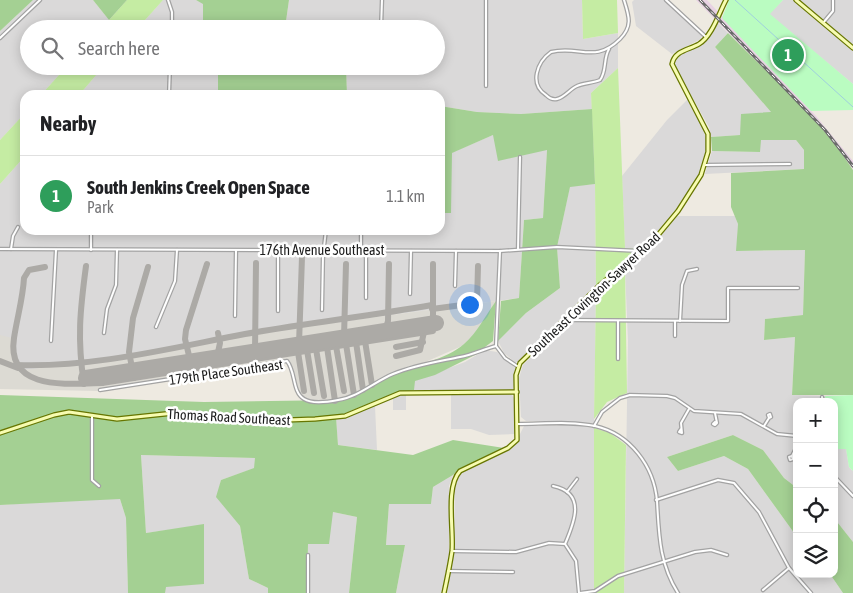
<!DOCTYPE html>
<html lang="en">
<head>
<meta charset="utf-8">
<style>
	:root { --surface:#fff; --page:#f6f6f6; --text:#202124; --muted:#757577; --line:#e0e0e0; --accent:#c80400 }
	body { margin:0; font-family:"Asap Condensed",sans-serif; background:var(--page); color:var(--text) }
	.controls { position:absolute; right:15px; bottom:15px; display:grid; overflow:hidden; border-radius:10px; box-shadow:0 2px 12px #0003 }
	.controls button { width:45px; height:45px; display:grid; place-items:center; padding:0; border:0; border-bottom:1px solid var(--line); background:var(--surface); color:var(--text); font:25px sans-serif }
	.you { position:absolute; left:469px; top:304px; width:18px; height:18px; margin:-12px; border:4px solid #fff; border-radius:50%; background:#1a73e8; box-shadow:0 0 0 8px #1a73e833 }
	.badge { display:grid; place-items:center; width:32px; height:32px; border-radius:50%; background:var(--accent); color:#fff; font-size:16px; font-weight:700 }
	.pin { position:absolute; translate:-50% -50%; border:2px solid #fff; box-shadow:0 1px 5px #0006 }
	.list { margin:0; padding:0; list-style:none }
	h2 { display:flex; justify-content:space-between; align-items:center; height:65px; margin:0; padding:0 20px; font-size:21px }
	h2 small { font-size:16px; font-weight:400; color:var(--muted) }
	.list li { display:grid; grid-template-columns:32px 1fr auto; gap:15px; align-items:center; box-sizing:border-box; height:80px; padding:0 20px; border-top:1px solid var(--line) }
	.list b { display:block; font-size:19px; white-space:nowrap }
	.list p { margin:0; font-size:16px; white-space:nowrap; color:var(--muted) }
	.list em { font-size:16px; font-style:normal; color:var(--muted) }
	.icon { flex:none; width:28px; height:28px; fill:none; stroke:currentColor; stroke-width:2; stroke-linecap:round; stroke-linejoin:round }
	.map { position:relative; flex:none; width:853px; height:593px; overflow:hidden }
	.search { position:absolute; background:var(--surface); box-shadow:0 2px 12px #0003; left:20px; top:20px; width:425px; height:55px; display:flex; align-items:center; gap:12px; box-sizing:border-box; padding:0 18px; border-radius:28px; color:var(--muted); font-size:19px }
	.panel { position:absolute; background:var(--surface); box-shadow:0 2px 12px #0003; left:20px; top:90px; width:425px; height:145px; border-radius:15px }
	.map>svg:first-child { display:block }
	.residential { fill:#dad9d9 }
	.industrial { fill:#e8d2e3 }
	.airport { fill:#dcdad3 }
	.grass { fill:#c5eca3 }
	.forest { fill:#a4d093 }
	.park { fill:#bafcc1 }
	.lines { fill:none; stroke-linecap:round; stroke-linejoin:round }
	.stream { stroke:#9fcfde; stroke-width:1 }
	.taxiway { stroke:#acaaa6; stroke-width:6 }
	.runway { stroke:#acaaa6; stroke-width:16 }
	.street-casing { stroke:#a3a3a3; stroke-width:4.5 }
	.secondary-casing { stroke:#677600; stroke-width:5.5 }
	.street { stroke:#fff; stroke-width:2 }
	.secondary { stroke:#f7fcb1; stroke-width:3 }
	.rail-casing { stroke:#6a6a6a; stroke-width:3 }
	.rail { stroke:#fff; stroke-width:1; stroke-dasharray:4; stroke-linecap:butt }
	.labels { text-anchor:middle; stroke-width:5; stroke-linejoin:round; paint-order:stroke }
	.street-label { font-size:14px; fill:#1c1c1c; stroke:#fff }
</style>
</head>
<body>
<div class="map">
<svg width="853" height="593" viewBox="0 0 853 593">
	<rect width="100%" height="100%" fill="#eeeae1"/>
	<g class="residential">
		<polygon points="33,0 93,0 109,20 101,29 29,29 29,66 67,66 41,95 25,95 25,113 0,140 0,31"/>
		<polygon points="163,0 196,0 203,3 203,29 137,29"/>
		<polygon points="289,0 582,0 583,39 618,33 618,68 591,93 592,109 521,114 477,112 440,106 440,95 347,95 346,66 436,66 436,29 291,29 286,21"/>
		<polygon points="634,0 665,0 702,36 701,39 672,54 636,26 632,2"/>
		<polygon points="783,0 853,0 853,45 847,41 847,45 853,51 853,84 769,14"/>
		<polygon points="716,21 728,33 715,47 772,113 740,135 711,137 709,127 674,65 680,54 701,44"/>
		<polygon points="104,66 218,66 218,95 79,95"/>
		<polygon points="688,99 702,125 706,138 706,154 700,172 680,206 657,234 641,249 625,249 622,176 667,120"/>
		<polygon points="493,135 547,150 543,218 524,220 519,298 294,328 86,363 0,373 0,184 25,156 25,230 440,230 440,213 451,213 451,153"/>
		<polygon points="760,140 796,140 804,150 804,169 705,174 712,151 760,152"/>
		<polygon points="595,184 596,286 518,362 515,362 504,353 498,341 526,313 560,288 557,247 570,186"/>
		<polygon points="677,216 735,216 738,224 737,251 805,250 803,315 765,319 764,340 795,337 792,395 825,396 826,402 797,402 797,488 784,478 763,450 733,435 667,457 678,471 724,456 748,469 797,537 797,574 830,574 843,593 624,593 628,341 625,269 651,247"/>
		<polygon points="596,292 594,423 526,421 521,417 519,378 523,365"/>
		<polygon points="485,350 497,352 515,368 514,386 511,394 514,398 516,434 489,435 471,429 451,429 451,394 406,395 406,410 393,410 393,399 375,406 377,450 338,445 336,419 395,396 414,393 414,381 465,362"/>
		<polygon points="576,425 594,428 594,593 447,593 454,548 455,484 461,473 514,446 524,426"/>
		<polygon points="834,449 846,449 849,467 853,471 853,542 834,518"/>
		<polygon points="141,455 256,458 255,468 221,480 217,497 240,526 249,579 268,588 268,593 165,593 165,587 204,525 146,533"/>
		<polygon points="453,475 449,486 449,554 442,593 396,593 405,545 386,545 389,504 431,504 433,487"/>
		<polygon points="83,499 120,499 126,518 128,593 0,593 0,505"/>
		<polygon points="333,512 357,517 349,593 307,593 308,544"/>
	</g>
	<polygon class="industrial" points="696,0 707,0 816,116 853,161 853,169 833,141 811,116"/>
	<polygon class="airport" points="496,301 474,335 462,346 338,400 313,402 305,400 299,395 292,367 287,361 99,391 0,389 0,335 16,339 15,362 22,370 86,363 294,328"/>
	<g class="grass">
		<polygon points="127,0 163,0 137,29 101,29"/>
		<polygon points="582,0 617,0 618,33 583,39"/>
		<polygon points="67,66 104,66 79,95 41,95"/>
		<polygon points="618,68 625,248 641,249 596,286 595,184 591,93"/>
		<polygon points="25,113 25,156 0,184 0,140"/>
		<polygon points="625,269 627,393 607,402 594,419 596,292"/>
		<polygon points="594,428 610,433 626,445 624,593 594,593"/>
	</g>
	<g class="forest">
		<polygon points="0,0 33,0 0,31"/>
		<polygon points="93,0 127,0 109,20"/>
		<polygon points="196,0 289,0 286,21 291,29 203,29 203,4"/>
		<path d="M728,33C771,77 820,118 853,170V395H792L795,337L764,340L765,319L803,315L805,250L736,251L738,224L731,207V173L804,169V150L796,140H761L760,152L712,151L711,137L740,135L741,114L771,112L715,47Z"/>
		<polygon points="218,66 346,66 347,95 218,95"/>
		<polygon points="440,106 477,112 521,114 592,109 595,184 570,187 557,247 560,288 526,313 498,341 501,301 519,298 524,220 543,218 547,150 498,161 493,135 452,153 451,213 440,213"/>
		<path d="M496,301L493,341L485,347V350L435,375L415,381L414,390L392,394L336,417L338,445L413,455L453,440L504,448L459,469L453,475L433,487L431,504H389L386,545H405L396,593H349L357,517L333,512L329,544H308L307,593H268V588L249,579L240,526L216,497L221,480L254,468L255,458L141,455L146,533L204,524V584L166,587L165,593H128L126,518L120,499L0,505V395L204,402L338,400C358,393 374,382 393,374C414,366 447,359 464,344C477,333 485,316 496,301Z"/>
		<polygon points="733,435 763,450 784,478 797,488 797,537 748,469 724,456 678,471 667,457"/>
		<polygon points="834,518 853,542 853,593 843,593 830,574 834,574"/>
	</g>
	<g class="park">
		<polygon points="729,0 783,0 770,14 853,84 853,110 811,111 722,18"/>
		<polygon points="853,395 853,471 849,467 846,449 834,449 834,402 826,402 825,396"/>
	</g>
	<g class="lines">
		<polyline class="stream" points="735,0 853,107"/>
		<g class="taxiway">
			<path d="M45,267L29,270L24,278C23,298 17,318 14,338C6,391 67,384 102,383"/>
			<polyline points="432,309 477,303 478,266"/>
			<polyline points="385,331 388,321 389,264"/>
			<polyline points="344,337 346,264"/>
			<polyline points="365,341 372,385"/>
			<polyline points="356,342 363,390"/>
			<polyline points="299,344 302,257"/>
			<polyline points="346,344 354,395"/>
			<polyline points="336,346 344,391"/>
			<polyline points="327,347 335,401"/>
			<polyline points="396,347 423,342"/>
			<polyline points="316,349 324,396"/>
			<polyline points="307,350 314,393"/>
			<polyline points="255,351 256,263"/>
			<polyline points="298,352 304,391"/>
			<polyline points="396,356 420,350 424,332"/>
			<polyline points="217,357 220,343 218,333"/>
			<polyline points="0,361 18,368"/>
			<path d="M16,365C92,368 171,348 245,334C307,323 370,316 432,305"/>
			<polyline points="192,368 185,339 186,330 207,264"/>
			<polyline points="100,376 102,383 433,331 433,264"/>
			<polyline points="134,378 129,352 133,318 148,267"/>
			<path d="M84,384C77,339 80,311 86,266"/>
		</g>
		<polyline class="runway" points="86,378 436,323"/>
		<defs>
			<g id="street">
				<polyline points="168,0 172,12 172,29"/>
				<polyline points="486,0 486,86"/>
				<polyline points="666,0 706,37"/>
				<polyline points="823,23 833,11 833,0"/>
				<polyline points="381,29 382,0"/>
				<polyline points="0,38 40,0"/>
				<path d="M609,49C603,59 607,71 600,80C593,83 583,83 577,86C570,89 565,97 557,99C553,100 549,98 546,95C529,84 537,62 551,52C579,45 595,64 620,39C633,26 629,16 624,0"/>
				<polyline points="169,95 170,66"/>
				<polyline points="705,165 790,164"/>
				<polyline points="0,249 500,251 557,247 640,251"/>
				<polyline points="11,249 13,236 18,227"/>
				<polyline points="518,249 520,157"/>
				<polyline points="91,250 91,230"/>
				<polyline points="361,250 361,230"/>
				<polyline points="366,250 366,298"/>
				<polyline points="500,251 496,346 505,358 517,366"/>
				<polyline points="455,286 456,251"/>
				<polyline points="410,294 411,251"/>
				<polyline points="322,310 323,255 326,230"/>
				<polyline points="278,311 278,250"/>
				<polyline points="235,316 236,251"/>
				<polyline points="565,320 728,321 728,288 798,288"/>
				<polyline points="675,321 675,336"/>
				<polyline points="680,321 682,285 687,271 697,269"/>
				<polyline points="156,327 175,281 177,250"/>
				<polyline points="104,333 107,309 116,285 117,250"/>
				<polyline points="51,341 56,250"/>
				<polyline points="618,359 618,321"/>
				<path d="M100,390L287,361C296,372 292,392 304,399C312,404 328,402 338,400C358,397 374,382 393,374C415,365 436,362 460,357C472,355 484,349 496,346"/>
				<polyline points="822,397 823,402"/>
				<polyline points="715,413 717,423 715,425 713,424 715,422"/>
				<polyline points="92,416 92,480 99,486"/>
				<path d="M518,424C543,424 571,421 595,426C630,434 654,466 657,501C659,534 659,563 678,593"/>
				<polyline points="594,426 602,412 620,398 630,395 667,396 675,398 694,411 741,414 777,434 797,436"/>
				<polyline points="764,426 769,418 768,415 770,414 771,417 769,418"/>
				<polyline points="681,429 679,432 682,433 681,423 689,409"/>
				<polygon points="792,456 793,459 790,460 789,457"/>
				<polyline points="792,456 797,446"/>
				<polyline points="834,476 853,496"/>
				<path d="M553,486C587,493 574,523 565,544L576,561L579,593"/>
				<polyline points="567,492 577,479"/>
				<polyline points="656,500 718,480 734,483 759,512 789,568 811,593"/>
				<polyline points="452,551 516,552 549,543 565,544"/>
				<polyline points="308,555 308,593"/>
				<polyline points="448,571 513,572"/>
				<polyline points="763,590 789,568"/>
				<polyline points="580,593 595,591 618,576 695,552 711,550 727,555"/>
			</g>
			<g id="secondary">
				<polyline points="796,0 853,48"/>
				<polyline points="0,433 54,415 69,412 117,419 174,413 260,421 315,419 345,416 400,393 517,392"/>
				<path d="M444,593C447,579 450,565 452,551C454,530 445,487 460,471L508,448L517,440L516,375L520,363L601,284L653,241L678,211L701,175L708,152V134L672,64C675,50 689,50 699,44C712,36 719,13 726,0"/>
			</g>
		</defs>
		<use href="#street" class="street-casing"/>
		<use href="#secondary" class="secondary-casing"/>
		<use href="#street" class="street"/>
		<use href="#secondary" class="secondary"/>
		<defs>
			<polyline id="rail" points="700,0 825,130 853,166"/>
		</defs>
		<use href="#rail" class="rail-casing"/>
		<use href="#rail" class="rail"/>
	</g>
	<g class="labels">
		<g class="street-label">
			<text x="322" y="255">176th Avenue Southeast</text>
			<text transform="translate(594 294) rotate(-43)" y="5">Southeast Covington-Sawyer Road</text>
			<text transform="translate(226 372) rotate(-8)" y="5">179th Place Southeast</text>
			<text transform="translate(229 417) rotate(3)" y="5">Thomas Road Southeast</text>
		</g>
	</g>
</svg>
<div class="controls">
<button>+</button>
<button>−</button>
<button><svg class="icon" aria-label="locate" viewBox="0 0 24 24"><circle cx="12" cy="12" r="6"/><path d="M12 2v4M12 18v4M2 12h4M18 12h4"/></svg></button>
<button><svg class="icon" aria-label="layers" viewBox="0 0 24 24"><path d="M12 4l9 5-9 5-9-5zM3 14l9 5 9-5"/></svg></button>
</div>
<div class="you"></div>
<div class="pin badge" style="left:788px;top:55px;background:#2e9e5b">1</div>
<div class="search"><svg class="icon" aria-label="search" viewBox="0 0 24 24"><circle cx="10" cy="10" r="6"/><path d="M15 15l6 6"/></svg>Search here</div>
<section class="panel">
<h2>Nearby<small></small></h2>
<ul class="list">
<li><span class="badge" style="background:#2e9e5b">1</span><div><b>South Jenkins Creek Open Space</b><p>Park</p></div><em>1.1 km</em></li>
</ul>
</section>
</div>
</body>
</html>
